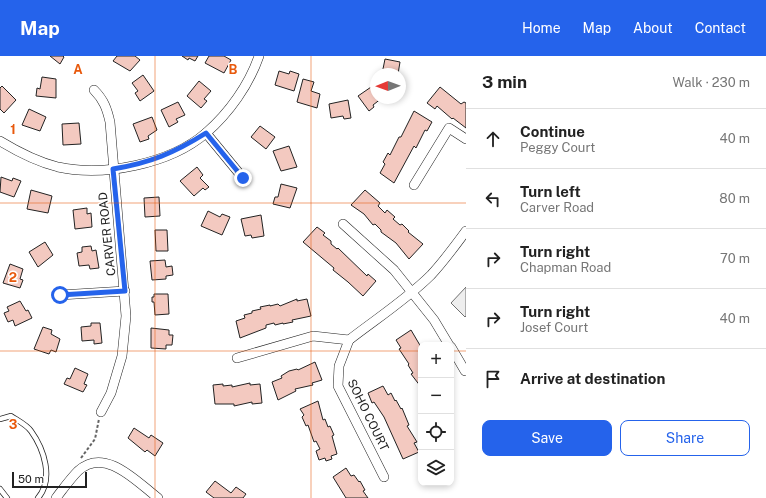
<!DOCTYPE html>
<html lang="en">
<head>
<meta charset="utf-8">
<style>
	:root { --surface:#fff; --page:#f2f2f2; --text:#222; --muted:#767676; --line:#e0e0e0; --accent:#2563eb }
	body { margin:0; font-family:"Public Sans",sans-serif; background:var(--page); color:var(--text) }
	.controls { position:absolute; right:12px; bottom:12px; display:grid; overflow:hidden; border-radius:8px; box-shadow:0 2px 6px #0003 }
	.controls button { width:36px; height:36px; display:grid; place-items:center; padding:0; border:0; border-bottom:1px solid var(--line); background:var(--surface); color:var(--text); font:20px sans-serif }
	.compass { position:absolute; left:370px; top:12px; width:36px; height:36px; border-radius:50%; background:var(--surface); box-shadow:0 2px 6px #0003; rotate:269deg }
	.scale { position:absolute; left:12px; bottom:10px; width:75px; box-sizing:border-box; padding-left:4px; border:2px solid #222; border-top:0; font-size:11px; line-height:14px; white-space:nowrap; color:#222; -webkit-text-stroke:3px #fff; paint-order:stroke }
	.stop { position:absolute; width:12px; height:12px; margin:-9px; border:3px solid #2563eb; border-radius:50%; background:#fff }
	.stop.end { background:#2563eb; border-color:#fff; box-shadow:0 1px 4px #0008 }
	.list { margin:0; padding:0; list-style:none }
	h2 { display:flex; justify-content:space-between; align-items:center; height:52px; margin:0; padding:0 16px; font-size:17px }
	h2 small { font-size:13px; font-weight:400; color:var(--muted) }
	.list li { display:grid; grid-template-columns:26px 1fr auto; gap:12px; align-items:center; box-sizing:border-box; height:60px; padding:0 16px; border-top:1px solid var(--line) }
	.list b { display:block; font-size:15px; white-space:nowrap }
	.list p { margin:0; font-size:13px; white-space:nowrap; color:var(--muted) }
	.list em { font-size:13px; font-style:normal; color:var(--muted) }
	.actions { display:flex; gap:8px; padding:12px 16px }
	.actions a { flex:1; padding:9px 0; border:1px solid var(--accent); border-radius:8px; text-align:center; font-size:14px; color:var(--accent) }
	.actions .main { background:var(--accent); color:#fff }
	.icon { flex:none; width:22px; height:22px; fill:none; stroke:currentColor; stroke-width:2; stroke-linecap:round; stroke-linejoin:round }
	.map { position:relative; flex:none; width:466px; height:442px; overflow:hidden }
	header { display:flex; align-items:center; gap:24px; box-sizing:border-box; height:56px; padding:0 20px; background:var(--accent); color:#fff }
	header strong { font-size:19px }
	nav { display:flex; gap:22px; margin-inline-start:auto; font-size:14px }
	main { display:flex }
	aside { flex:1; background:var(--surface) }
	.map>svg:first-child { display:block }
	.green { fill:#eee; stroke:#6f6f6f }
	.building { fill:#f3c9c0; stroke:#222 }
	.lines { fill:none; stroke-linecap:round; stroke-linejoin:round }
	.lane-casing { stroke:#222; stroke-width:6 }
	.street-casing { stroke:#222; stroke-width:10 }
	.path { stroke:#646464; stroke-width:2; stroke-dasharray:3 2; stroke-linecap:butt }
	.lane { stroke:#fff; stroke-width:4.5 }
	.street { stroke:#fff; stroke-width:9 }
	.route { stroke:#2563eb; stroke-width:5 }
	.grid { fill:none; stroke:#e8590c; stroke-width:1; stroke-opacity:0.55 }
	.labels { text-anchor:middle; stroke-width:3; stroke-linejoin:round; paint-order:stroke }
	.street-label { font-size:12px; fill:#222; stroke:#fff }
	.grid-label { font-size:13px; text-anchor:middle; font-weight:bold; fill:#e8590c; stroke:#fff; stroke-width:3; stroke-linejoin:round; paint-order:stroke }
</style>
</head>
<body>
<header>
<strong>Map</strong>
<nav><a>Home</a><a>Map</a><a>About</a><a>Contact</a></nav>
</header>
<main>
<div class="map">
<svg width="466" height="442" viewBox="0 0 466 442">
	<rect width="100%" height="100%" fill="#fff"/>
	<polygon class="green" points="466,231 466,260 465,261 451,247"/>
	<g class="building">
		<polygon points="50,0 63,0 64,1 60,8"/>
		<polygon points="117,0 135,0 140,4 130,15 113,5"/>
		<polygon points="182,0 198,0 195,5 189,2 188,4"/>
		<polygon points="209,0 224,0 231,4 224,17 205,7"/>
		<polygon points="385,3 400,6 398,18 382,18"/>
		<polygon points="279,15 289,18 290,15 299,18 294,35 275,29"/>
		<polygon points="143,19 154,35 140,45 135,37 138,35 132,27"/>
		<polygon points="42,21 56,23 56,42 36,40 37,32 40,33"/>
		<polygon points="303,23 314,26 311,35 320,38 317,52 297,46"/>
		<polygon points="199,25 211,35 204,43 207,45 201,52 187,40"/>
		<polygon points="374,29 376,32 376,42 382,42 373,49 374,51 369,55 358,40"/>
		<polygon points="2,30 16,44 4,57 0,53 0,32"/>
		<polygon points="440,31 461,48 464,46 466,47 466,72 453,62 452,63 437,50 435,53 427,47"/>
		<polygon points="348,44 351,62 344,63 343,60 331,62 329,48"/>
		<polygon points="178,46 185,59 176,63 178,66 169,71 161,54"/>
		<polygon points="29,53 46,61 40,75 22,69"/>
		<polygon points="414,55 432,66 427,75 425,74 416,92 414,90 394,127 380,117 385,108 383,106 388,97 390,99 399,81 401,81"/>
		<polygon points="152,61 157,74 148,80 149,83 140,86 133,68"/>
		<polygon points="79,67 81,88 63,89 62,68"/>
		<polygon points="260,70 275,81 266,93 251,81"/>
		<polygon points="289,90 297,111 281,115 273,95"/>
		<polygon points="197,111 203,119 200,122 209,131 205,134 203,132 194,140 180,125"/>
		<polygon points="1,121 12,125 13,122 21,125 14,141 0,136"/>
		<polygon points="281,128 297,132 290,152 273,148 275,141 278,141"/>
		<polygon points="31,134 52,140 48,157 27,153"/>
		<polygon points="365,134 380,147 378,150 385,157 387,154 395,161 393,163 400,169 402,168 409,175 408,176 423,188 409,203 396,187 381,176 381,174 375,168 373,169 364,158 351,149"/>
		<polygon points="159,141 160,160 145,161 144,142"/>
		<polygon points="87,152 87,158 91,157 92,171 75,173 73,154"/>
		<polygon points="208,155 220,161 222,158 230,161 222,179 201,170"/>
		<polygon points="261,159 264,180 252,182 251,179 245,180 241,163"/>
		<polygon points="317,171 325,177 323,179 331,185 331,188 337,193 338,192 367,220 368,218 376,225 363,240 348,226 333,214 334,212 303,186"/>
		<polygon points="155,174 167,174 168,195 156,195"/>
		<polygon points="45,186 53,199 38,211 29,196"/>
		<polygon points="91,190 92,195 96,194 99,212 90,213 89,209 79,210 77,197 82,196 82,191"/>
		<polygon points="165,204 166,211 172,210 173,219 166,220 166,223 152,224 150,205"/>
		<polygon points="10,208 23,213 20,223 23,224 20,232 3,227"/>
		<polygon points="154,238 168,238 169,258 155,259 154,246 152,246 152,241 154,241"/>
		<polygon points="297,243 297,245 307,243 311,260 292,264 293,266 283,268 283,267 275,269 274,267 266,269 266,272 240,282 236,265 245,262 244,259 252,257 252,255 261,253 260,251 270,249 270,250 278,248 280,250"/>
		<polygon points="20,245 26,255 28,254 32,262 15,270 13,264 8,266 4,257 9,255 7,251"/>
		<polygon points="91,267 100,267 102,287 94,288 94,284 82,285 81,271 91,270"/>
		<polygon points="43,271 52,274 51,278 60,283 56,296 51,294 49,298 34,293"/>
		<polygon points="151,272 169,274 169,279 173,279 172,289 166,289 166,293 151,292"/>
		<polygon points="411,274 421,291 421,331 411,318 413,317 408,309 409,308 399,293 401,292 396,284"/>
		<polygon points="315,306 322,324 312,327 313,329 295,333 296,335 278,344 272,326 282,322 281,320 289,315 297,313 298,314"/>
		<polygon points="75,312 88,318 84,328 87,329 83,336 64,328 67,322 70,323"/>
		<polygon points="250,327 250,329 260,328 262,347 252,348 252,346 234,350 234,348 215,348 213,329 223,328 223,330 232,329 232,331"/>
		<polygon points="383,330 388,339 391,337 395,345 396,344 401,353 402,352 409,369 407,370 417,386 414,387 419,396 403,403 384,361 374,346 372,347 368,337"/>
		<polygon points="318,345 323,364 325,363 328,371 330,370 334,379 332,380 337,398 331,400 332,403 326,405 325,402 319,404 316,395 320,393 316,385 314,386 308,369 306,370 302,361 304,359 300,353"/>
		<polygon points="134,372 149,382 151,379 163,387 155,400 147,394 145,396 128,382"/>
		<polygon points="346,412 351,420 354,419 359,426 360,425 365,434 363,435 368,442 346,442 333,421"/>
		<polygon points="215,425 231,437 236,431 246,438 243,442 214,442 206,436"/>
	</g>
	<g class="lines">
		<defs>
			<g id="lane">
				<path d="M0,363L11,360C17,364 27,369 31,375C44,393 54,423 38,442"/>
				<polyline points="0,433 7,442"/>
			</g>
			<g id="street">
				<path d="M94,34C104,44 107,53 110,66L126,260L122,300L111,337L101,356"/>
				<polyline points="206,77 243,122"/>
				<path d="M0,85C18,96 38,106 58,111C104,121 170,108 206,77C229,57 249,29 259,0"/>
				<polyline points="414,129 449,72 466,83"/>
				<polyline points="343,168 394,214 434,264 449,289"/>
				<polyline points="60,239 125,235"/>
				<path d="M349,284C376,263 407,243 431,219C444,205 455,190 466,175"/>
				<polyline points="349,284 339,310 338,330 384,421"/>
				<polyline points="451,291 465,315"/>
				<polyline points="237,302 313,280 349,284"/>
				<path d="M56,442C63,433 70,423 78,415C105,390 137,426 158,442"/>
			</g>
		</defs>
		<use href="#lane" class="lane-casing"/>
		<use href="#street" class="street-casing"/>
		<polyline class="path" points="81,402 95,383 99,363"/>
		<use href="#lane" class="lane"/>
		<use href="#street" class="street"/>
	</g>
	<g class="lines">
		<path class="route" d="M60,239L125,235L113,113C150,107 174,97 206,77L243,122"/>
	</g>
	<path class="grid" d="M155,0V442M311,0V442M0,147H466M0,295H421M451,295H466"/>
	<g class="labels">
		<g class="street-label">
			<text transform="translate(107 178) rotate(-96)" y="4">CARVER ROAD</text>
			<text transform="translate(368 359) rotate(64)" y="4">SOHO COURT</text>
		</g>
	</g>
	<g class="grid-label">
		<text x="78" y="18">A</text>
		<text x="233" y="18">B</text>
		<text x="13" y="78">1</text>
		<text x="13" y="226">2</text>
		<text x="13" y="373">3</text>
	</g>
</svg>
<div class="controls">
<button>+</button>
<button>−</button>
<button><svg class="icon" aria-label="locate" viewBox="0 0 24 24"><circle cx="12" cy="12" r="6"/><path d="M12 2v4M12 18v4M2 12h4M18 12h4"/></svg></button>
<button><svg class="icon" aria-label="layers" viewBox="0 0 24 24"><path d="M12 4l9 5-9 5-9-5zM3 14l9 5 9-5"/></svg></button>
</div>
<svg class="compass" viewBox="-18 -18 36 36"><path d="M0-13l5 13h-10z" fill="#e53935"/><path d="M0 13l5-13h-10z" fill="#767676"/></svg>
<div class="scale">50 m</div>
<div class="stop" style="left:60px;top:239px"></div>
<div class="stop end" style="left:243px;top:122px"></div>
</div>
<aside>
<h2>3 min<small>Walk · 230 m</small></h2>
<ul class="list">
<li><svg class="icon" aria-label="ahead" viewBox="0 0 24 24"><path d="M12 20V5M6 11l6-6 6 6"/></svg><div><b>Continue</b><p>Peggy Court</p></div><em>40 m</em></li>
<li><svg class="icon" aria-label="left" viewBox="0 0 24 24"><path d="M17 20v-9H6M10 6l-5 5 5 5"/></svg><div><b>Turn left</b><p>Carver Road</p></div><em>80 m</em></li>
<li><svg class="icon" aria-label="right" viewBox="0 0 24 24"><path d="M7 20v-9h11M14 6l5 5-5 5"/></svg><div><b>Turn right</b><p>Chapman Road</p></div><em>70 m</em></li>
<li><svg class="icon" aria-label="right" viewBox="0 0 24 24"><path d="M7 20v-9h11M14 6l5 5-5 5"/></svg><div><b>Turn right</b><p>Josef Court</p></div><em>40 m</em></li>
<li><svg class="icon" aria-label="arrive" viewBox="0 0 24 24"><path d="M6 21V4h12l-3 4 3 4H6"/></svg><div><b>Arrive at destination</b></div></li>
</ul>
<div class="actions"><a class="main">Save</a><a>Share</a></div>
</aside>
</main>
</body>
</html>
